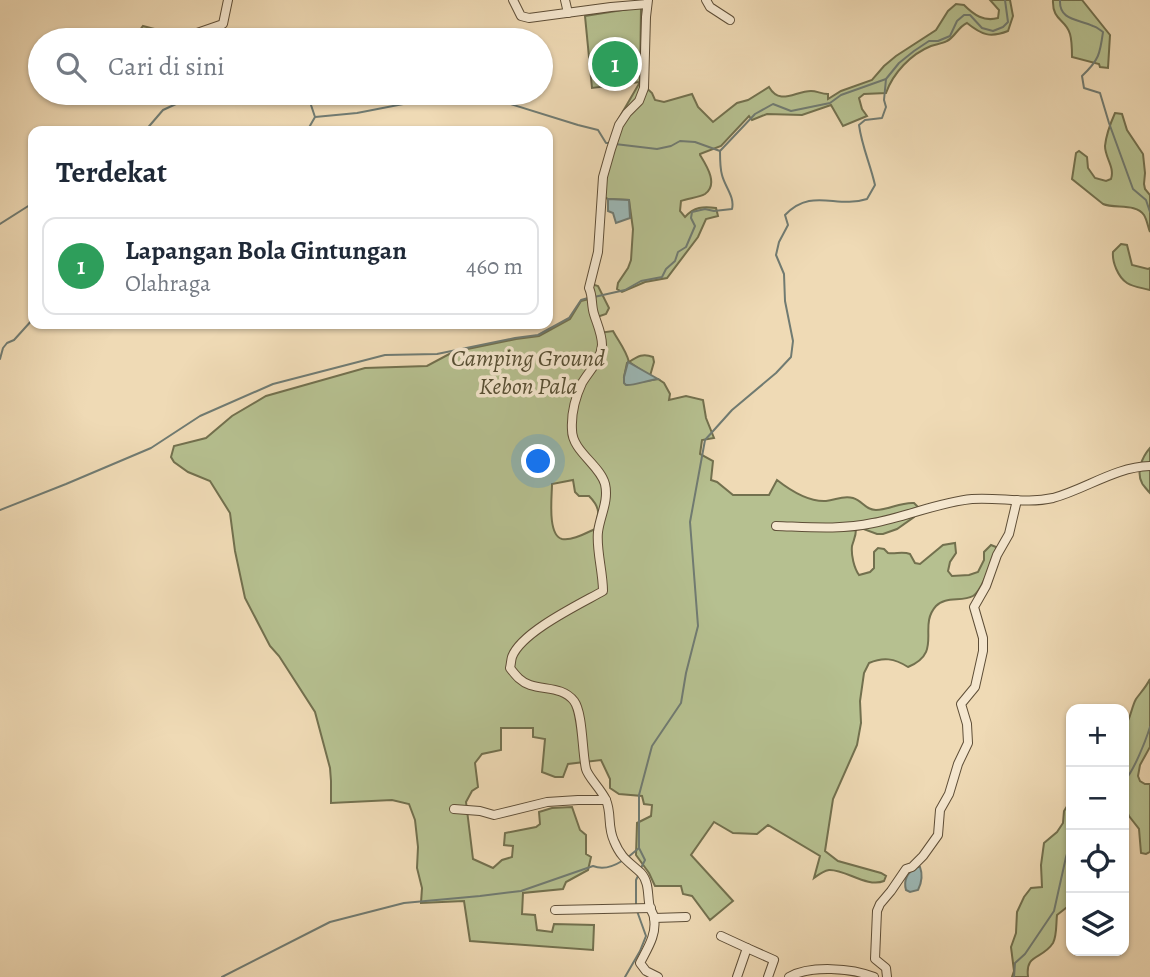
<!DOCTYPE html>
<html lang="id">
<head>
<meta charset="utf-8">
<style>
	:root { --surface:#fff; --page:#f2f2f3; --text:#1f2937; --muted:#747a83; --line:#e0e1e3; --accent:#8f2418 }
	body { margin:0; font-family:Alegreya,serif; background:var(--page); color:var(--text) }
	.controls { position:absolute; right:21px; bottom:21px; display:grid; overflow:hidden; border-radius:14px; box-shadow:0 2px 5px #0004 }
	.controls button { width:63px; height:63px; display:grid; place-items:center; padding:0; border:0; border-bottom:2px solid var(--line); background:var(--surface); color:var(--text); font:35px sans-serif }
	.you { position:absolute; left:539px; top:462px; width:24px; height:24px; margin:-18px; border:5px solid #fff; border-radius:50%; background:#1a73e8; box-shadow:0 0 0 10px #1a73e833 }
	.badge { display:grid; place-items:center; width:46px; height:46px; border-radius:50%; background:var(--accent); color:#fff; font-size:23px; font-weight:700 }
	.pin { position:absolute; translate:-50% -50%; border:4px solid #fff; box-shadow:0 2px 7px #0006 }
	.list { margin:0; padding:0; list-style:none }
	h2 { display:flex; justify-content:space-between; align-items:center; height:91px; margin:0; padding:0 28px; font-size:30px }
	h2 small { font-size:23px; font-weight:400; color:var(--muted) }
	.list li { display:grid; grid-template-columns:46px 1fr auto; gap:21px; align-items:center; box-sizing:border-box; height:98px; margin:0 14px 14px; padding:0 14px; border:2px solid var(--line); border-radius:14px }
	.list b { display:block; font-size:26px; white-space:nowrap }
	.list p { margin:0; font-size:23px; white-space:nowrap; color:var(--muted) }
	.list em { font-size:23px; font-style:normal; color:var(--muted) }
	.icon { flex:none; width:38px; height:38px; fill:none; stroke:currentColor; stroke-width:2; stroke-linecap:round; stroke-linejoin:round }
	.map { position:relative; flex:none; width:1150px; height:977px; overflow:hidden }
	.search { position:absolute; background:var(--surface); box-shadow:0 2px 5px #0004; left:28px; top:28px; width:525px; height:77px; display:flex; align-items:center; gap:18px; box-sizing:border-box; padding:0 24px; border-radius:38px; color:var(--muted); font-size:26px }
	.panel { position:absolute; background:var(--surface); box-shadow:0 2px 5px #0004; left:28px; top:126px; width:525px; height:203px; border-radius:14px }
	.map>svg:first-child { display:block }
	.green { fill:#b6c090; stroke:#72704e; stroke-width:2; fill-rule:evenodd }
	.water { fill:#9cb8b6; stroke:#707b72; stroke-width:2 }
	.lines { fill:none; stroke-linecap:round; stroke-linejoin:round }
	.stream { stroke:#707b72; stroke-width:2 }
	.minor-casing { stroke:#5e4e37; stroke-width:10 }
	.minor { stroke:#f5e7cf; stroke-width:8 }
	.labels { text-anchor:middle; stroke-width:7; stroke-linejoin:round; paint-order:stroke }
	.park-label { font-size:24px; font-style:italic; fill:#574f34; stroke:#f5e7cf }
</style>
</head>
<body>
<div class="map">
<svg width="1150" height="977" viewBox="0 0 1150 977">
	<rect width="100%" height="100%" fill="#efdab5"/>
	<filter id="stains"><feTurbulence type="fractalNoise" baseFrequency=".00286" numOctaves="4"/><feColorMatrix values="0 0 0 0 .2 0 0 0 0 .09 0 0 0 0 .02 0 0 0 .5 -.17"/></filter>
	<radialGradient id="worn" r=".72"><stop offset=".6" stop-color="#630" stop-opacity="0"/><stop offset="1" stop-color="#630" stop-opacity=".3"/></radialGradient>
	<g class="green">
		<path d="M990,0H1010L1013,16L1008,31C990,38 982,35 967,23C958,27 955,37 947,41C942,44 936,44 931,46C911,54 893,73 886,93L864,94L859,98L862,109L867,116L843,126L831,105L802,115L767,114L752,120L749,116L721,146L700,154V155C706,165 719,184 705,194C698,198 688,198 681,201L680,211L685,217C694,207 703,206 716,208L718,216L706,219L698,237L667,278L645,282L622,292L617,289L618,283L628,268L631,260L633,229L629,200L608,199L599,195L618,120L640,82L592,88L585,16L641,7L640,82L652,93L655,100L664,102L692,94L698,107L713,122L737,103L748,100L769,87C780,106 795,91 811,91C817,91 821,94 828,94V99L841,91L872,80L884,66L896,56L936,30L948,11L956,4L964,5C974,15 984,22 998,18L999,10Z"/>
		<path d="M1053,0H1082L1110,35L1108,68L1100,67L1099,64L1072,57C1072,50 1072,41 1070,34C1066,19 1052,21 1053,0Z"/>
		<polygon points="143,26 193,39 137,40 134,38"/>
		<path d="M1115,113L1122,114L1127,130L1143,154L1145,173L1144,184L1145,189L1150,195V232C1148,227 1147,220 1144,215C1136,203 1115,209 1103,204L1072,179L1076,153L1079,151L1087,157L1088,168L1095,178L1106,181L1111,179C1115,167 1105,158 1105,146C1106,136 1111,122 1115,113Z"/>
		<path d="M1121,244L1127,245L1132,265L1148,269L1150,268V290C1143,288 1133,287 1127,283C1118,277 1112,262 1113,252Z"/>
		<path d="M588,283L598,286L609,308L606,314L594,318L599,333L613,331C619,342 626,350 629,362C638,356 643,353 653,357L654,362L650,376L629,362L627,363L624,377L640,382L658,379L664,383L670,394L669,400L686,396L703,400L706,418L714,438L702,440L700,454L713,461L711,480L717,482L733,495H769L777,480C791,491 808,502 826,501C836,500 843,495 853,498C863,501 865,510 876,510C889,510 900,502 914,503L918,507L914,517L897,529L883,534H877L861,528L856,529C856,536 854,539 852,546C851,555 854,568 859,575L870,572L874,568V552L878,548L884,549L888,553C896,554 903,551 910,554L915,563L920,564L943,545L955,543L956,553L950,562L948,571L952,576L969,575L978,572L984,560V552L991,545L996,547V552C991,563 982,591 973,596C962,602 945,596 936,606C917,627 944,652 908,667C894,658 883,657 869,663L864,673L860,701L861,723L857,745L833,799L825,851L838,861L881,873L886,876L884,881C867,888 845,869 829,870C823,871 818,875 814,878L820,856L768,825L757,834L733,833L714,822L691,855L733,901L710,920L692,896L683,894L681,886H655L649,873L636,855L637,823L651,816L652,805L644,804L642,796L619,794L610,788V779L601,760L568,764L563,777H555L542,772L545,739L533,737V728H501V750L482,754L475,763L478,787L472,791L466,802L473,859L493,868L502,860L512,857L513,846L504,845L505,833L536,827L540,824L539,812L552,808L572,807L580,830L586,835V854L591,857L588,870L566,882L563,889L523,893L522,914L535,915L537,930L552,932L554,924L594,925L593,950L470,941L464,901L421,903L422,888L417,868L418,847L415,820L409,804L392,800L331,803V781L330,768L315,712L279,656L270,646L245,598L235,551L230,513L210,481L188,472L174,462L171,457L174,446L206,438L232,416L266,396L365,368L427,366L453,352L516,339L539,336L570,319L581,301L589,299ZM573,480L575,492L579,496H589C601,508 599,514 595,529C586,533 572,541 562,539C547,535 552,496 552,484Z"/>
		<path d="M1150,448V493C1149,492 1142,484 1142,483C1136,472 1142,457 1150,448Z"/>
		<path d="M1150,679V747L1140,765L1138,776L1140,781L1145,784H1150V852L1146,854L1141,853L1139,829L1129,816L1125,806L1124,727C1131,719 1131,708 1136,699C1141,692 1146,687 1150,679Z"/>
		<path d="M1071,800V904L1057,915C1056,923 1057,936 1053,943C1042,960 1025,953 1028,977H1012L1014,971L1011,947L1016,933L1017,912L1024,897L1031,888L1042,887L1041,865L1044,843L1057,832L1063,823L1064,811Z"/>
	</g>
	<g class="water">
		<polygon points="608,199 629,200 630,218 616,223 613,213 608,211"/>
		<path d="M628,362L658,379C648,380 633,386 626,385L624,383V377Z"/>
		<path d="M917,867H920C923,875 922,882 918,890L910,892L906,890C903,879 908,872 917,867Z"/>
	</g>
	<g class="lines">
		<g class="stream">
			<path d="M1060,0C1059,21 1079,19 1093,26C1097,27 1100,30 1103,32C1100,54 1099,60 1082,76L1084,88L1100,93L1109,123L1133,189L1146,200L1150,212"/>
			<polyline points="315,117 357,113 429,99 457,99 501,101 578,125 598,130 606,143 610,143"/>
			<polyline points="145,131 163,110 189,98 237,93"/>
			<polyline points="307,131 315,117 307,93"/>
			<polyline points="615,144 657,149 671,146 680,141 695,142 720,151 755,114 773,104 791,111 830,103 841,95 886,79 899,63 914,51 929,41 938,41 950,36 957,21 964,15 970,15 982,28 993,31 1003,27 1008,22 1005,0"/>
			<polyline points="0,224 33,203"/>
			<path d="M594,297L625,290L641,281L662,277L666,269L675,261L678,252L686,247L695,226L691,218L692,212L705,209L714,211L732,209C735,197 725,187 722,175C720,168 720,159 720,151"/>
			<polyline points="0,359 3,348 7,343 14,340 33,319"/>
			<polyline points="0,510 66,484 151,448 200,416 273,384 385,355 437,354 515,338 538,335 569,318 581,300 588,298"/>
			<path d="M1124,781C1133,773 1146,740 1150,727"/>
			<polyline points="639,848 645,860 641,868"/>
			<path d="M627,858L639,848V795L652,746L681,703L686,673L698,626L690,522L705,440L732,410L776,373L791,357L793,341L785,301L784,274L776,255L779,242L788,225L785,215C812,187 836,209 867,199L875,185C870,163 862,147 859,125L865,120L882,118L886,107L884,100L886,79"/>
			<polyline points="636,906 636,880 639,874"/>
			<path d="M222,977L330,922L404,903L480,896L521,891L593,866C603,870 614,866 622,861"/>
			<polyline points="625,977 640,951 646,936 637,911"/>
			<polyline points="1014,977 1015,963 1025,954 1054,911 1066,857 1071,841"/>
		</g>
		<defs>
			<g id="minor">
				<polyline points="513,0 521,16 529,18 611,7 647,4"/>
				<polyline points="565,0 568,13"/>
				<path d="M648,0L646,17L644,88L639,101L627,113L619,125L611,149L603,177L598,252L589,288C593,296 591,305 594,314C597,324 602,334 602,345C601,360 589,371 582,383C575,398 571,414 572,430C572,451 600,465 605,484C609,501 600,516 598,532C596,549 603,572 603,591C580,604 521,632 512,657C511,660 511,664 510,668C516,676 521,682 530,685C546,690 563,687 574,701C583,713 582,752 586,769C588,777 601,789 606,800C612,814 607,826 614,841C621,858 628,861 641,873C650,883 647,896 650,908C651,911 654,914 654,918C657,935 647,949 640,963L646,971L658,977"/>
				<polyline points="706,0 710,7 730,20"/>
				<polyline points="197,33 223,24 228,0"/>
				<path d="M776,526C808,527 841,530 873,523C906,517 939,502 972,499C999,497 1026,504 1053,498C1086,489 1115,467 1150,466"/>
				<polyline points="454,809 480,811 494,815 547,802 578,800 606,800"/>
				<polyline points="555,910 651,908"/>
				<polyline points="654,918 686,917"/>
				<polyline points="721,936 747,948"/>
				<polyline points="737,977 747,948 774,960 768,977"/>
				<path d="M789,977C810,965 852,968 874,977"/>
				<polyline points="887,977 886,968 875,959 877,911 880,904 891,891 906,869 912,867 923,856 938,835 940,810 949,794 958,764 968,743 967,724 961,704 975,687 983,651 983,638 974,607 986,586 997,555 1009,534 1017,500"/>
			</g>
		</defs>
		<use href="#minor" class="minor-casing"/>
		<use href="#minor" class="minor"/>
	</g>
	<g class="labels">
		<g class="park-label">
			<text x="528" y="366">Camping Ground<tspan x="528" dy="28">Kebon Pala</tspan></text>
		</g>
	</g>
	<rect width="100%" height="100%" filter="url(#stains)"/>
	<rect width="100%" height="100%" fill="url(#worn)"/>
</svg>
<div class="controls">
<button>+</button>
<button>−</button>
<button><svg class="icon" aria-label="locate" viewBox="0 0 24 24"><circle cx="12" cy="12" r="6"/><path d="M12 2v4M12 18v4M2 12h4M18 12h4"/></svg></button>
<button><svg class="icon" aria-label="layers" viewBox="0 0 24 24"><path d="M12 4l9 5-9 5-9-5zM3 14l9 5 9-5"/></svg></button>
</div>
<div class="you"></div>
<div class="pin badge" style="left:615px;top:64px;background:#2e9e5b">1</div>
<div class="search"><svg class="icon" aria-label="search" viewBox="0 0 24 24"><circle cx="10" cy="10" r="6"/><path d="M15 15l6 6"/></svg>Cari di sini</div>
<section class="panel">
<h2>Terdekat<small></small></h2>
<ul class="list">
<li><span class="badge" style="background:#2e9e5b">1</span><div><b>Lapangan Bola Gintungan</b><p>Olahraga</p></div><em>460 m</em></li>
</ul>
</section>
</div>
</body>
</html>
